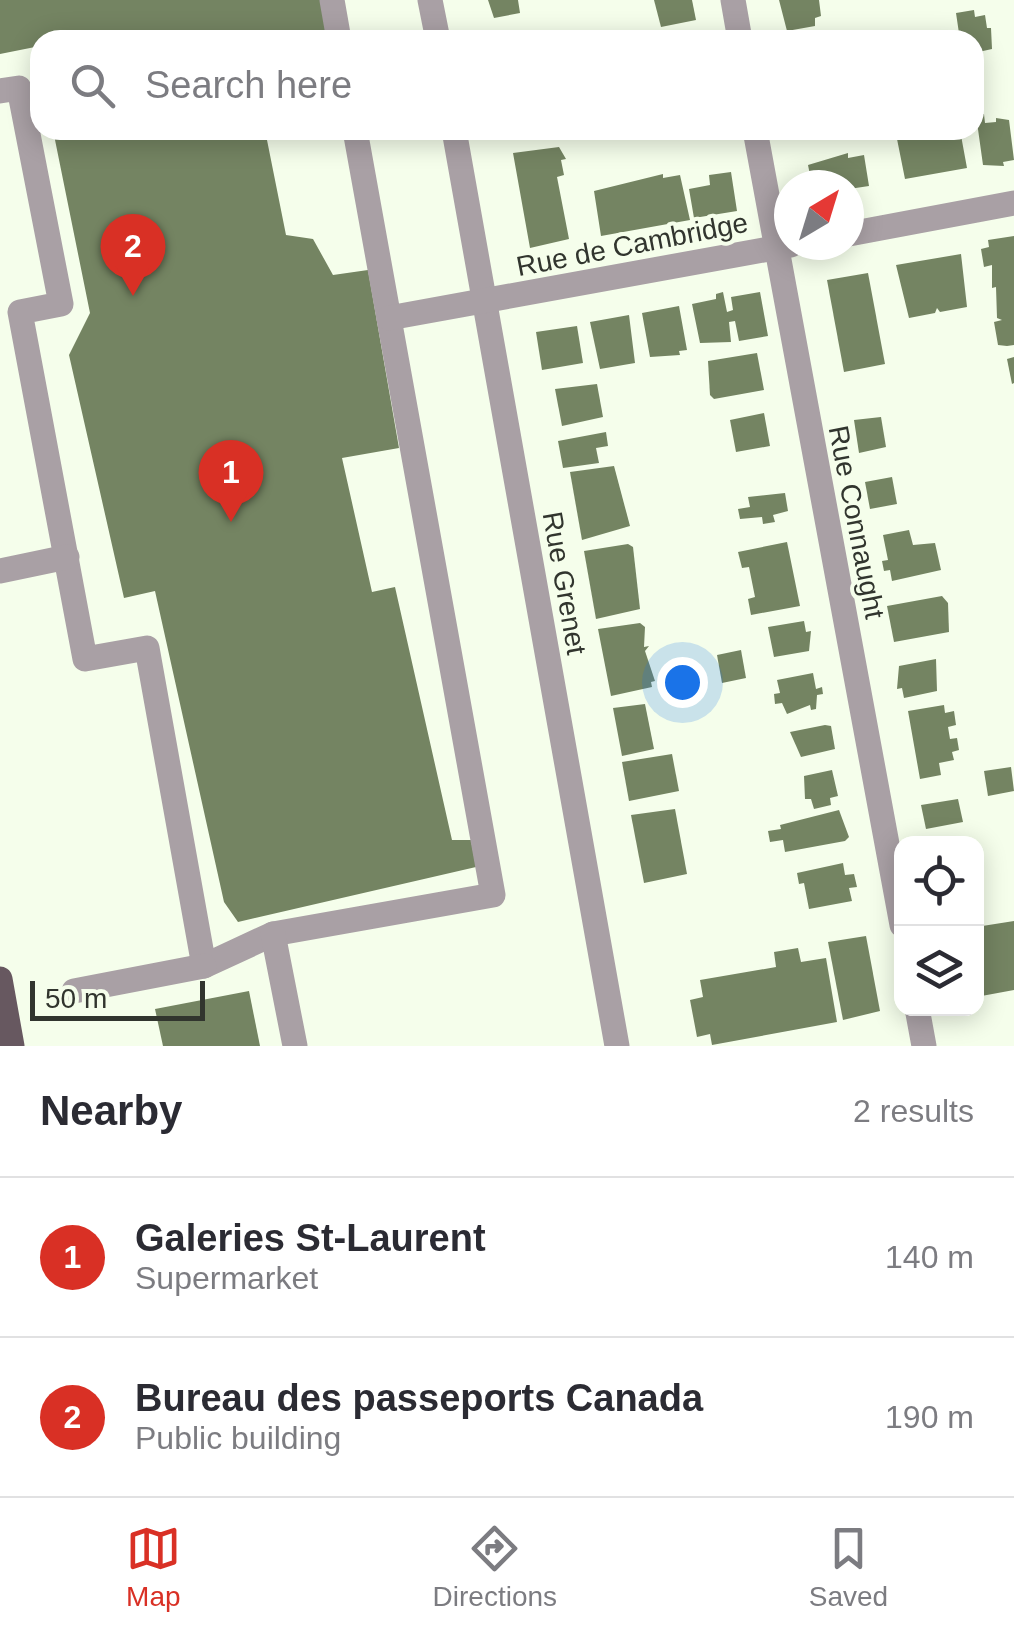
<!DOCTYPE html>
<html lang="en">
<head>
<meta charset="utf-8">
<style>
	:root { --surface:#fff; --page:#f2f2f3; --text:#2b2b33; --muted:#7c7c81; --line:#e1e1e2; --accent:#d93025 }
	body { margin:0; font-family:Helvetica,sans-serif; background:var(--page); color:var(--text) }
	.controls { position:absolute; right:30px; bottom:30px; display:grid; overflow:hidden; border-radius:20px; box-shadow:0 5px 25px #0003 }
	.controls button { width:90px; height:90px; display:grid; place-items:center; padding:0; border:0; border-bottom:2px solid var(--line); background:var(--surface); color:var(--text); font:50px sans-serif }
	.compass { position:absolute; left:774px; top:170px; width:90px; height:90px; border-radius:50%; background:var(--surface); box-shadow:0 5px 25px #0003; rotate:38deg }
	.scale { position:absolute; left:30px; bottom:25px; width:175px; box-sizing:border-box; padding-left:10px; border:5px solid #31352e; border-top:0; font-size:28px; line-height:35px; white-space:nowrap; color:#31352e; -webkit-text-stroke:8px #f5feeb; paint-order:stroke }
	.you { position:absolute; left:682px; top:682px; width:35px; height:35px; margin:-25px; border:8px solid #fff; border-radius:50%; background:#1a73e8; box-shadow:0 0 0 15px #1a73e833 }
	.badge { display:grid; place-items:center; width:65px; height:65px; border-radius:50%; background:var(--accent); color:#fff; font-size:32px; font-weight:700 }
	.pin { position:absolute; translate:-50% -82px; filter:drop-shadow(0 2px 5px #0008) }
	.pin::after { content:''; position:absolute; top:52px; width:35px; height:30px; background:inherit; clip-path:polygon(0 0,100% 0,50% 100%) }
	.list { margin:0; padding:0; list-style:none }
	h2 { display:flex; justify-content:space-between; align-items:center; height:130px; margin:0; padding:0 40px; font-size:42px }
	h2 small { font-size:32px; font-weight:400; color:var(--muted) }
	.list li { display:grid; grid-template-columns:65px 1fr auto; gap:30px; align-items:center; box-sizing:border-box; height:160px; padding:0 40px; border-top:2px solid var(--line) }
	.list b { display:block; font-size:38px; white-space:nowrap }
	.list p { margin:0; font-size:32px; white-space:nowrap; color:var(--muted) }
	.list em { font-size:32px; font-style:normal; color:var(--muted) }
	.icon { flex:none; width:55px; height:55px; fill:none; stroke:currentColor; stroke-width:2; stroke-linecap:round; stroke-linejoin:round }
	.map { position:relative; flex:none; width:1014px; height:1046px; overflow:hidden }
	.search { position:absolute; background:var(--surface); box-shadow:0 5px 25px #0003; left:30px; right:30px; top:30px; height:110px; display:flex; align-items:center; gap:25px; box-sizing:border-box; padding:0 35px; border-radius:30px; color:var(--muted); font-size:38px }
	.sheet { height:450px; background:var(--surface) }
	nav { display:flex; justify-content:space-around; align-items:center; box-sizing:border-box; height:140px; border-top:2px solid var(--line); background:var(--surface); font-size:28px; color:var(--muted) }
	nav a { display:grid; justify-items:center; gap:5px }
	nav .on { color:var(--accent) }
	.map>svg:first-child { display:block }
	.building { fill:#748462 }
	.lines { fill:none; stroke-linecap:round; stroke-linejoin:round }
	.minor { stroke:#a9a0a5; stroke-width:25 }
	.major { stroke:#675860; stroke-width:25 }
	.labels { text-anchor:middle; stroke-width:8; stroke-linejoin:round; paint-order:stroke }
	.street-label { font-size:28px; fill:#31352e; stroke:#f5feeb }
</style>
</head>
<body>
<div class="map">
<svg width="1014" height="1046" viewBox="0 0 1014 1046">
	<rect width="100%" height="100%" fill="#f5feeb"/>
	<g class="building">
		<polygon points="0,0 328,0 336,40 40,40 40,46 0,54"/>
		<polygon points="488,0 518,0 520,13 494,18"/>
		<polygon points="654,0 692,0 696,20 661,27"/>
		<polygon points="779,0 819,0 821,16 815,18 815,26 787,31"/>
		<polygon points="974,10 975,17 985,15 987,28 991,28 992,49 974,53 974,40 960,40 956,13"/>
		<polygon points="984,114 985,123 996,122 996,118 1009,120 1014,160 1003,162 1004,166 983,165 976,115"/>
		<polygon points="53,130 265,130 286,235 313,239 333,275 368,270 399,448 342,458 372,592 395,587 452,840 471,840 476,867 238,922 224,902 155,591 124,598 69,355 90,313"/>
		<polygon points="803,130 838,130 839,132 805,138"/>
		<polygon points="909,130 910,137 960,130 967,168 905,179 897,139 899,132"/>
		<polygon points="559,147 566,159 561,160 564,175 557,177 569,239 530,248 513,153"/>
		<polygon points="848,153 848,158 864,155 869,186 849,189 849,185 812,185 808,165"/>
		<polygon points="731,172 737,211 694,218 689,189 710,185 709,175"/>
		<polygon points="663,174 663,178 680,175 690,220 601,236 594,191"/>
		<polygon points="1014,236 1014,345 1007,346 998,345 994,322 1002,320 997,318 996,287 992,288 992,265 984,267 981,249 989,247 988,240"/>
		<polygon points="961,254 967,307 940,312 937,308 935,313 909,318 896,265"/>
		<polygon points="868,273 885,364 844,372 827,280"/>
		<polygon points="723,292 727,312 733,310 731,297 760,292 768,336 739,341 735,321 729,322 731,342 700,343 692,304 716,299 716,294"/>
		<polygon points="679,306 687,350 679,351 680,355 650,357 642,313"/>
		<polygon points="629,315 635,363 600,369 590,322"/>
		<polygon points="577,326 583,363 542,370 536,332"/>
		<polygon points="757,353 764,390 714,399 710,395 708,361"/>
		<polygon points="1014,357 1014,383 1012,384 1007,359"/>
		<polygon points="597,384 603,417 562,426 555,389"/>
		<polygon points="764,413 770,446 736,452 730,420"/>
		<polygon points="881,417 886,447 859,453 854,420"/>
		<polygon points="606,432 608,446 596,448 599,463 563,468 558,441"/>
		<polygon points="614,466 630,526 582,540 570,472"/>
		<polygon points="892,477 897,504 870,509 865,482"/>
		<polygon points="785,493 788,511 773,515 775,522 763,524 762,517 740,519 738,509 750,507 748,497"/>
		<polygon points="909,530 913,545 935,543 941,570 892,581 890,570 884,571 882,561 888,560 883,535"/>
		<polygon points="787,542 800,606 751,615 748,599 755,597 749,567 742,568 738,552"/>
		<polygon points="628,544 633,547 640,609 596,619 584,551"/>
		<polygon points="942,596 948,603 949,632 894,642 887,606"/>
		<polygon points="804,621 806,632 811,631 809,651 774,657 768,627"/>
		<polygon points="640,623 645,627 644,647 649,646 645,651 655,681 651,682 652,687 611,696 598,629"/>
		<polygon points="741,650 746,678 722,683 717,655"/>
		<polygon points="936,659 937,691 904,698 902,688 897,689 899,666"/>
		<polygon points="813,673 816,689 822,687 823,694 817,695 816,709 811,710 810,705 787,714 782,703 775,704 774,694 780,693 777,680"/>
		<polygon points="645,704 654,749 622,756 613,708"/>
		<polygon points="944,705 945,713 954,711 956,725 948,727 950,739 957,738 959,750 952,752 954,760 939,763 941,775 920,779 908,711"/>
		<polygon points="825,725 831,726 835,749 801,757 790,732"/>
		<polygon points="672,754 679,791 629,801 622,762"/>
		<polygon points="1011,767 1014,791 988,796 984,771"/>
		<polygon points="832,770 838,796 830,798 831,805 814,809 811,799 805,799 804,776"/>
		<polygon points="958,799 963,822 926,829 921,805"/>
		<polygon points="675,809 687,874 644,883 631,815"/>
		<polygon points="839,810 849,837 845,841 785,852 783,840 770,842 768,831 781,829 780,825"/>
		<polygon points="843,863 845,875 854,874 857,887 849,888 852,901 809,909 804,883 799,884 797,873"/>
		<polygon points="1014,921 1014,990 976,997 976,927"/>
		<polygon points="866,936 880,1011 843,1020 828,942"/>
		<polygon points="798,948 801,962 826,958 837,1022 712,1045 710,1034 697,1037 690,1000 703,997 700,980 776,967 774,952"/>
		<polygon points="249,991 260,1046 163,1046 155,1009"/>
	</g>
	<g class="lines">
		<g class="minor">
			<polyline points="332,0 339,40"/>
			<polyline points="430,0 438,40"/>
			<polyline points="733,0 740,40"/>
			<polyline points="0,91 19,88 61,304 20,312 85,659 147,648 204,966 273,934 493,895 355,130"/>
			<polyline points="454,130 617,1046"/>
			<polyline points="755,130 902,925"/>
			<polyline points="849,234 1014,203"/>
			<polyline points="389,318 791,245"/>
			<polyline points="0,571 67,557"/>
			<polyline points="273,934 295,1046"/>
			<polyline points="74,991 204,966"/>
			<polyline points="917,1008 924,1046"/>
		</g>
		<polyline class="major" points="0,979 12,1046"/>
	</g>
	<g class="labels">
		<g class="street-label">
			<text transform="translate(632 244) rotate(-11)" y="10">Rue de Cambridge</text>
			<text transform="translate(857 522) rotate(79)" y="10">Rue Connaught</text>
			<text transform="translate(565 583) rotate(80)" y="10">Rue Grenet</text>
		</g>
	</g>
</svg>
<div class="controls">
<button><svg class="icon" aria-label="locate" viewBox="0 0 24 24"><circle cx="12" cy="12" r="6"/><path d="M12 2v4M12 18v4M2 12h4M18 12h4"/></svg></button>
<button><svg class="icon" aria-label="layers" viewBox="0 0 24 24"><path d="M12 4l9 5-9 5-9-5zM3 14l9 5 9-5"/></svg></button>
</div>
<svg class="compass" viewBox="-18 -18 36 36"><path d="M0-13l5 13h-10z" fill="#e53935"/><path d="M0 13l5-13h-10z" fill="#7c7c81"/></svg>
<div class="scale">50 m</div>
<div class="you"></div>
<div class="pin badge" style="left:231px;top:522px">1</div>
<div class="pin badge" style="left:133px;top:296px">2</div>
<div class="search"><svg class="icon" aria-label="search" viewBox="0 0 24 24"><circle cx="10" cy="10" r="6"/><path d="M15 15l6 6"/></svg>Search here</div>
</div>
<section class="sheet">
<h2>Nearby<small>2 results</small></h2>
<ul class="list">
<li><span class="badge">1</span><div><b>Galeries St-Laurent</b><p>Supermarket</p></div><em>140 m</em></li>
<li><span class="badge">2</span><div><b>Bureau des passeports Canada</b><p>Public building</p></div><em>190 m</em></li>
</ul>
</section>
<nav>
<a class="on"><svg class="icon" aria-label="map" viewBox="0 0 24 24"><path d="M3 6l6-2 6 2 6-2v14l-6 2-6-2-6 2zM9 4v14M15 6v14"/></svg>Map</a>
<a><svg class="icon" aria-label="directions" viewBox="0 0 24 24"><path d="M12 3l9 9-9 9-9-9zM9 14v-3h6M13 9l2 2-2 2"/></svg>Directions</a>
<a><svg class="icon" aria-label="saved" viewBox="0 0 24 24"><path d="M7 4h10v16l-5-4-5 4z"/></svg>Saved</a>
</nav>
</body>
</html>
